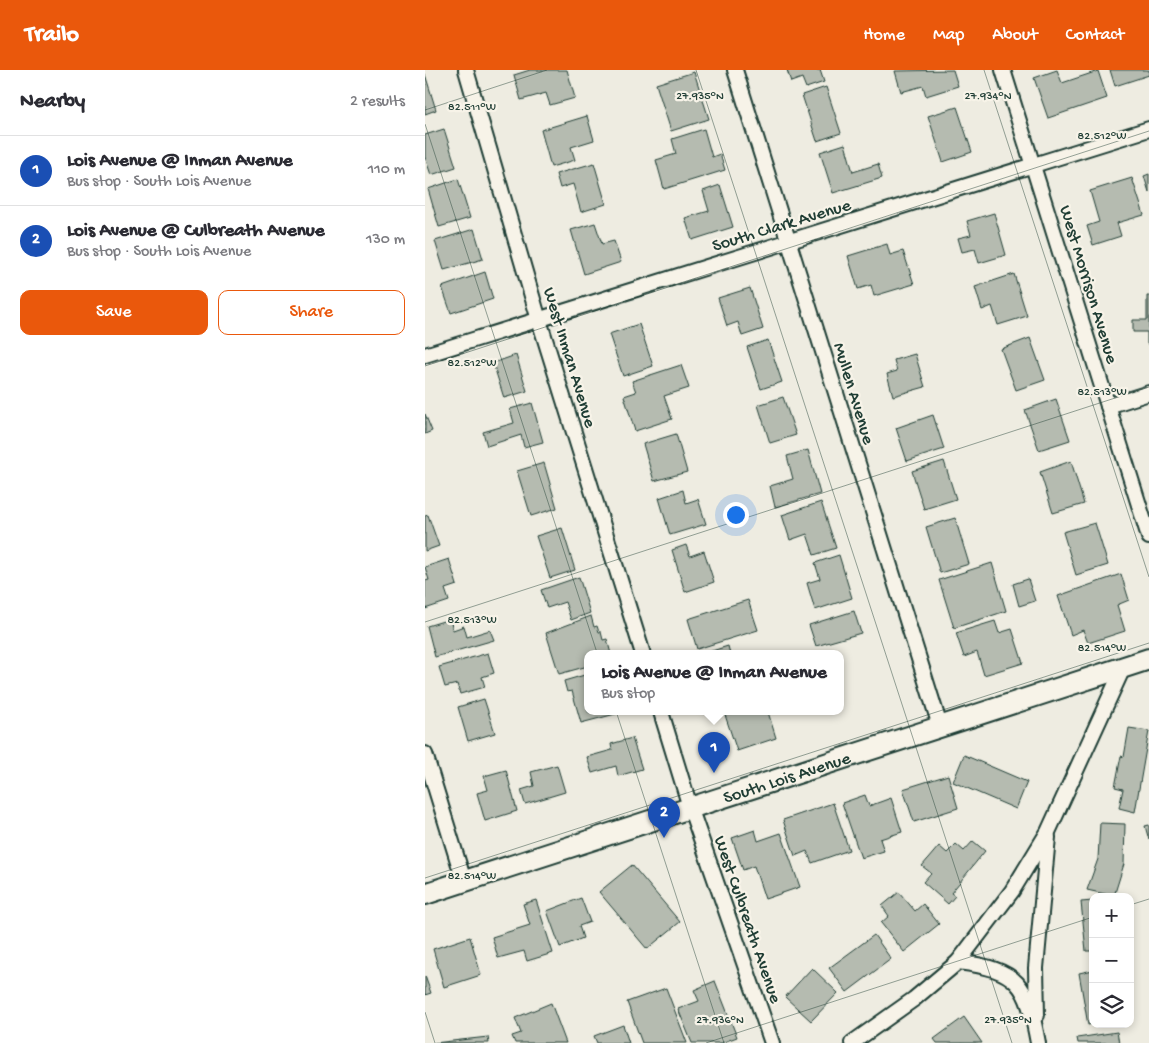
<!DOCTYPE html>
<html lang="en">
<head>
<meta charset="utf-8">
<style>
	:root { --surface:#fff; --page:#f7f7f7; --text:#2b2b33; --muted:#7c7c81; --line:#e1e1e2; --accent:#ea580c }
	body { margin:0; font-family:"Gochi Hand",sans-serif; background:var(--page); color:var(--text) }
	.controls { position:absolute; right:15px; bottom:15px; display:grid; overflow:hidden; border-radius:10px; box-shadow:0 2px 8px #0003 }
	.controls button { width:45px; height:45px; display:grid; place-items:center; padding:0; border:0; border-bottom:1px solid var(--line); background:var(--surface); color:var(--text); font:25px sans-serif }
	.you { position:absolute; left:310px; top:444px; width:18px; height:18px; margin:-12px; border:4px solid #fff; border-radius:50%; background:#1a73e8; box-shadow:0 0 0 8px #1a73e833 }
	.badge { display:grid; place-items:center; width:32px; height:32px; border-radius:50%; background:var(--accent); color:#fff; font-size:16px; font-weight:700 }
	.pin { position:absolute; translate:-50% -41px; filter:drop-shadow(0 1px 2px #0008) }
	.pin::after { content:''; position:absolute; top:26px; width:18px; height:15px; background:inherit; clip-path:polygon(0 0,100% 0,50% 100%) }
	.popup { position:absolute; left:159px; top:580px; width:260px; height:65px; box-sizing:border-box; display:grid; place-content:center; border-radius:10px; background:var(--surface); filter:drop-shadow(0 1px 4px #0005); font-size:16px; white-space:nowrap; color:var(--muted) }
	.popup b { font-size:19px; color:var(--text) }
	.popup::after { content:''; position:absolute; left:50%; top:100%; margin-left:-10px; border:10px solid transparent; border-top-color:var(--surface) }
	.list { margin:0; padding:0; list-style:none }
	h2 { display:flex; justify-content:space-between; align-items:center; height:65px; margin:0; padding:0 20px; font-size:21px }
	h2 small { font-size:16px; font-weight:400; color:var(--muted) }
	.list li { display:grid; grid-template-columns:32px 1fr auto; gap:15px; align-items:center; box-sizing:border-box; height:70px; padding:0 20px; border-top:1px solid var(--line) }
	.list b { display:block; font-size:19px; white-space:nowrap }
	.list p { margin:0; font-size:16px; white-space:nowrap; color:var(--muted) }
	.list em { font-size:16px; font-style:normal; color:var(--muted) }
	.actions { display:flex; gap:10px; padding:15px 20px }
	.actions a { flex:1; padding:11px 0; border:1px solid var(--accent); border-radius:10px; text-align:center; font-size:18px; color:var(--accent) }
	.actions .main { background:var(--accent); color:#fff }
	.icon { flex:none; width:28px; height:28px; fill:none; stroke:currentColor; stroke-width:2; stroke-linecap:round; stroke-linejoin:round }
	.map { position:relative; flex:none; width:724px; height:973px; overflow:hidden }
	header { display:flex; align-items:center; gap:30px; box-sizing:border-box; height:70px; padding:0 25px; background:var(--accent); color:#fff }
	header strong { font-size:24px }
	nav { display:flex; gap:28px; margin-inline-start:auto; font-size:18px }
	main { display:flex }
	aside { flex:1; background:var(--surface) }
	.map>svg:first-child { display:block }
	.building { fill:#b5bbb0; stroke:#1f3d34 }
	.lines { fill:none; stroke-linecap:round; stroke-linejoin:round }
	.street-casing { stroke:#1f3d34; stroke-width:18 }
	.secondary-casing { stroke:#1f3d34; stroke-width:24 }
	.street { stroke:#f7f3e8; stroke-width:14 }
	.secondary { stroke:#f7f3e8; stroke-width:20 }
	.ticks { fill:none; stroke:#1f3d34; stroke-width:1; stroke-opacity:0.45 }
	.labels { text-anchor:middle; stroke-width:4.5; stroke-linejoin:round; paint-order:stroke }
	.street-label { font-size:18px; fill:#1f3d34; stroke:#f7f3e8 }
	.ticks-label { font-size:12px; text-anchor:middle; fill:#1f3d34; stroke:#f7f3e8; stroke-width:4.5; stroke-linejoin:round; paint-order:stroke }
</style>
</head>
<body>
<header>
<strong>Trailo</strong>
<nav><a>Home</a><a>Map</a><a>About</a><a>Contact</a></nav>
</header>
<main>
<aside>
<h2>Nearby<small>2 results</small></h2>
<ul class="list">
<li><span class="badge" style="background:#1a4fb4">1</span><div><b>Lois Avenue @ Inman Avenue</b><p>Bus stop · South Lois Avenue</p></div><em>110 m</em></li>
<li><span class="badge" style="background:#1a4fb4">2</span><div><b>Lois Avenue @ Culbreath Avenue</b><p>Bus stop · South Lois Avenue</p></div><em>130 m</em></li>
</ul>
<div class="actions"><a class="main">Save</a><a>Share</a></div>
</aside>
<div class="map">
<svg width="724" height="973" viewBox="0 0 724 973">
	<rect width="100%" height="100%" fill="#eeece1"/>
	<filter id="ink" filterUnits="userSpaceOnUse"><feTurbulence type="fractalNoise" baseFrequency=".02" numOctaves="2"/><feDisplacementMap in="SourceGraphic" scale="10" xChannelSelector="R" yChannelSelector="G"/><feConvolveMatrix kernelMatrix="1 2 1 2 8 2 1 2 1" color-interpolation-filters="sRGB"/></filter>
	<g filter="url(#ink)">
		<g class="building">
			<polygon points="105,0 142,0 150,28 125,35 121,23 96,30 89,5"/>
			<polygon points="362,0 395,0 399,12 381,18 377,8 366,12"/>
			<polygon points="528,0 533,16 501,26 498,16 476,22 470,1"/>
			<polygon points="632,0 637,13 673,1 682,28 623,48 609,8"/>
			<polygon points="685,0 724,0 724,5 690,16"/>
			<polygon points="269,2 284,49 246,61 231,14"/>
			<polygon points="0,4 11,40 0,44"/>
			<polygon points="401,17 416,63 392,71 377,25"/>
			<polygon points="532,37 547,82 518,92 503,46"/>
			<polygon points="162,46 169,70 146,77 150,90 126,97 116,60"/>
			<polygon points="19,59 31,97 6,105 0,87 0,65"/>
			<polygon points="279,59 287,87 295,84 300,100 239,119 231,90 251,84 247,69"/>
			<polygon points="420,74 428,102 453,94 457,108 408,123 395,82"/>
			<polygon points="169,93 181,134 156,142 148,114 135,118 131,104"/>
			<polygon points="724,104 724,122 719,106"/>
			<polygon points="707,108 719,145 692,153 696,166 668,175 662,156 674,152 665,121"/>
			<polygon points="33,109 45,148 14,157 3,119"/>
			<polygon points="295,115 308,157 267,170 260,148 284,141 278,121"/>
			<polygon points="569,143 581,185 554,193 550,179 537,182 533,168 546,165 542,151"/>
			<polygon points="170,153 177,174 189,171 196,192 159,204 146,160"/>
			<polygon points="49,159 58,189 19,200 10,171"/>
			<polygon points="462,174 465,185 478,181 489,214 449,226 446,215 433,219 423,186"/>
			<polygon points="60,202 68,229 26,243 17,217"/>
			<polygon points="589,204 602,246 573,255 567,236 557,240 550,217"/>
			<polygon points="325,218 338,259 317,266 313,252 302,256 293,228"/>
			<polygon points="722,226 724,226 724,274 722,274 722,262 708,262 708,250 722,250"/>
			<polygon points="214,254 228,296 198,306 184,264"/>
			<polygon points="605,268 620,310 591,320 576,279"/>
			<polygon points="343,270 357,312 336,319 322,277"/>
			<polygon points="490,284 500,317 468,326 462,304 472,301 469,290"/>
			<polygon points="91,285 102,321 79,328 68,293"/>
			<polygon points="256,295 264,318 239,326 247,349 210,361 199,326 211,322 207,311"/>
			<polygon points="358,327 371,365 345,373 333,335"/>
			<polygon points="631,329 645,370 614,380 600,340"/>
			<polygon points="107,333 118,372 99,377 96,365 62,376 58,362 89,353 85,339"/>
			<polygon points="0,344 7,361 0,364"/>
			<polygon points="508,345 519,379 482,391 471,358"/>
			<polygon points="251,364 262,402 229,411 218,374"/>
			<polygon points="383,380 395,424 350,437 345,416 368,409 362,386"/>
			<polygon points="519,391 531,429 499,439 487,401"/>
			<polygon points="646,391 659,434 628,443 615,402"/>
			<polygon points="119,393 132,438 106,446 92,401"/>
			<polygon points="258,420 261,433 273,429 281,454 245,465 234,428"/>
			<polygon points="396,432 411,478 389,485 382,464 365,470 357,445"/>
			<polygon points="3,445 14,476 0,481 0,446"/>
			<polygon points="530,448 544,494 515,503 501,457"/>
			<polygon points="670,453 683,495 651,505 638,462"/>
			<polygon points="137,458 150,500 125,508 111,466"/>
			<polygon points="261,475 265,486 279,481 289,512 260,522 247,480"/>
			<polygon points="414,485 427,528 390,540 382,513 395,509 390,493"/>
			<polygon points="24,489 32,515 20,519 24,531 0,539 0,511 4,510 0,497"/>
			<polygon points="567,493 581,541 529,558 514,510"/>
			<polygon points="696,504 704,530 692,535 700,561 663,573 658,560 646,565 633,526"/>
			<polygon points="154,507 165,543 146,550 140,532 122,538 116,520"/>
			<polygon points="603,509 610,531 594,536 588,514"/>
			<polygon points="323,530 333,560 272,579 263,549"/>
			<polygon points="429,541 436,563 391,576 384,555"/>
			<polygon points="166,546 169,557 172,556 174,562 176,562 178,570 182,569 186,584 163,584 163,596 134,604 121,563"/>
			<polygon points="25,549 28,560 39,556 42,567 65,560 69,570 10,587 2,556"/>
			<polygon points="570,551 574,563 587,559 598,593 559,605 552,582 539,587 531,563"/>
			<polygon points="303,576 305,584 277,584"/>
			<polygon points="63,583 69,603 57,607 60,617 35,624 32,614 20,617 14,597"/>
			<polygon points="163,604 163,642 198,642 156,653 147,621 142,622 139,611"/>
			<polygon points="59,629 70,663 43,671 33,637"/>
			<polygon points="299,642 343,642 351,668 312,681"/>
			<polygon points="704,658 724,661 710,742 694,738 698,719 690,717 696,686 699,687"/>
			<polygon points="207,668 217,699 193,706 191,696 167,703 162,687 187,680 186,674"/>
			<polygon points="539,685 602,712 591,739 528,712"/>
			<polygon points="132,695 140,722 100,734 96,720 109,716 106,702"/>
			<polygon points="81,700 92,741 60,751 52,723 63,720 59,706"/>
			<polygon points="523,705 533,738 489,752 478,719"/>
			<polygon points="440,725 444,736 466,728 477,762 455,769 459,781 436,788 417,733"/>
			<polygon points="408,733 424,780 387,793 382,781 370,786 358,750"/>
			<polygon points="675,753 700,754 699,794 689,826 662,820 673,789"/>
			<polygon points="724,755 724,770 720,756"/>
			<polygon points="330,760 333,771 356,763 375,817 340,829 329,796 318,800 307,768"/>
			<polygon points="548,771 560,781 526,823 530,826 523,834 498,812 506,803 497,796 514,776 522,783 531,774 539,781"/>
			<polygon points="207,795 255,852 222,879 174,822"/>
			<polygon points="474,822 490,841 498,834 514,854 479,882 456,853 464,846 457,836"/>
			<polygon points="156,828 165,852 154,856 158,868 135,877 122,841"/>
			<polygon points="111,830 128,883 102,891 99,881 73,888 67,867 105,855 98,834"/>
			<polygon points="668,831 668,881 661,881 656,832"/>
			<polygon points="449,865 466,889 422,922 404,898"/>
			<polygon points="45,867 56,905 19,917 8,879"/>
			<polygon points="387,898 413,923 386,951 360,927"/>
			<polygon points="668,900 668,954 663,955 654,903"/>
			<polygon points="0,906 6,923 0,925"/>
			<polygon points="290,911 312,967 296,973 267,973 253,939 274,931 269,920"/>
			<polygon points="241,918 262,973 217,973 202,932"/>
			<polygon points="126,933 141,973 90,973 87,966 96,963 90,948"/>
			<polygon points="539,947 557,973 512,973 509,969"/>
			<polygon points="198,955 204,973 172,973 169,966"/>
			<polygon points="692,962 694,973 653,973 652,968"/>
			<polygon points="63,967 64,973 9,973"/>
		</g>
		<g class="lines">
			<defs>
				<g id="street">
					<polyline points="41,0 114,250 218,584"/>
					<polyline points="310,0 515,656"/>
					<polyline points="578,0 724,467"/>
					<polyline points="0,285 724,59"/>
					<polyline points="683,336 724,323"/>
					<polyline points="236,642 265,737 347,973"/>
					<polyline points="0,684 39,811"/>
					<polyline points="612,945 611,898 623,767"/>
					<polyline points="427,973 489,929 533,892"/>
					<path d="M613,973C602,913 594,900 533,892L587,821L623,762L698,598"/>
				</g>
				<g id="secondary">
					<path id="s1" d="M0,824L724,589"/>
				</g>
			</defs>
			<use href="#street" class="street-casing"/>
			<use href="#secondary" class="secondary-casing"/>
			<use href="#street" class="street"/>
			<use href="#secondary" class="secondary"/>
		</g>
	</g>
	<path class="ticks" d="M271,0L587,973M559,0L724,507M0,40L122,0M0,54L299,973M0,296L724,61M0,552L724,317M0,808L724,573M705,835L724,829M0,942L10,973M281,973L668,847"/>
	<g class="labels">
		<g class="street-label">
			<text transform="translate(356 154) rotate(-17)" y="6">South Clark Avenue</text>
			<text transform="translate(665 214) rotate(73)" y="6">West Morrison Avenue</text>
			<text transform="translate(146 287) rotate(73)" y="6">West Inman Avenue</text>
			<text transform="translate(430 323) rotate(73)" y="6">Mullen Avenue</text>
			<text dy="6" stroke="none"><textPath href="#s1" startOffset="380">South Lois Avenue</textPath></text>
			<text transform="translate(324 849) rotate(71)" y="6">West Culbreath Avenue</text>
		</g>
	</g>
	<g class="ticks-label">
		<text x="275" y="29">27.935°N</text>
		<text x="563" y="29">27.934°N</text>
		<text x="47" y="40">82.511°W</text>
		<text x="677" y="69">82.512°W</text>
		<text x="47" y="296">82.512°W</text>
		<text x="677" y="325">82.513°W</text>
		<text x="47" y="553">82.513°W</text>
		<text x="677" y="581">82.514°W</text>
		<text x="47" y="809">82.514°W</text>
		<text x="295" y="953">27.936°N</text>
		<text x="583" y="953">27.935°N</text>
	</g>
</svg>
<div class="controls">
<button>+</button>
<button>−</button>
<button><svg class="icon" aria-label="layers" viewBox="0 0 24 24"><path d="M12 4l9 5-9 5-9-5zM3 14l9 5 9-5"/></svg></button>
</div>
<div class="you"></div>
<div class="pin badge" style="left:289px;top:703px;background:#1a4fb4">1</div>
<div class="popup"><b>Lois Avenue @ Inman Avenue</b>Bus stop</div>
<div class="pin badge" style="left:239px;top:768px;background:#1a4fb4">2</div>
</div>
</main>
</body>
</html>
